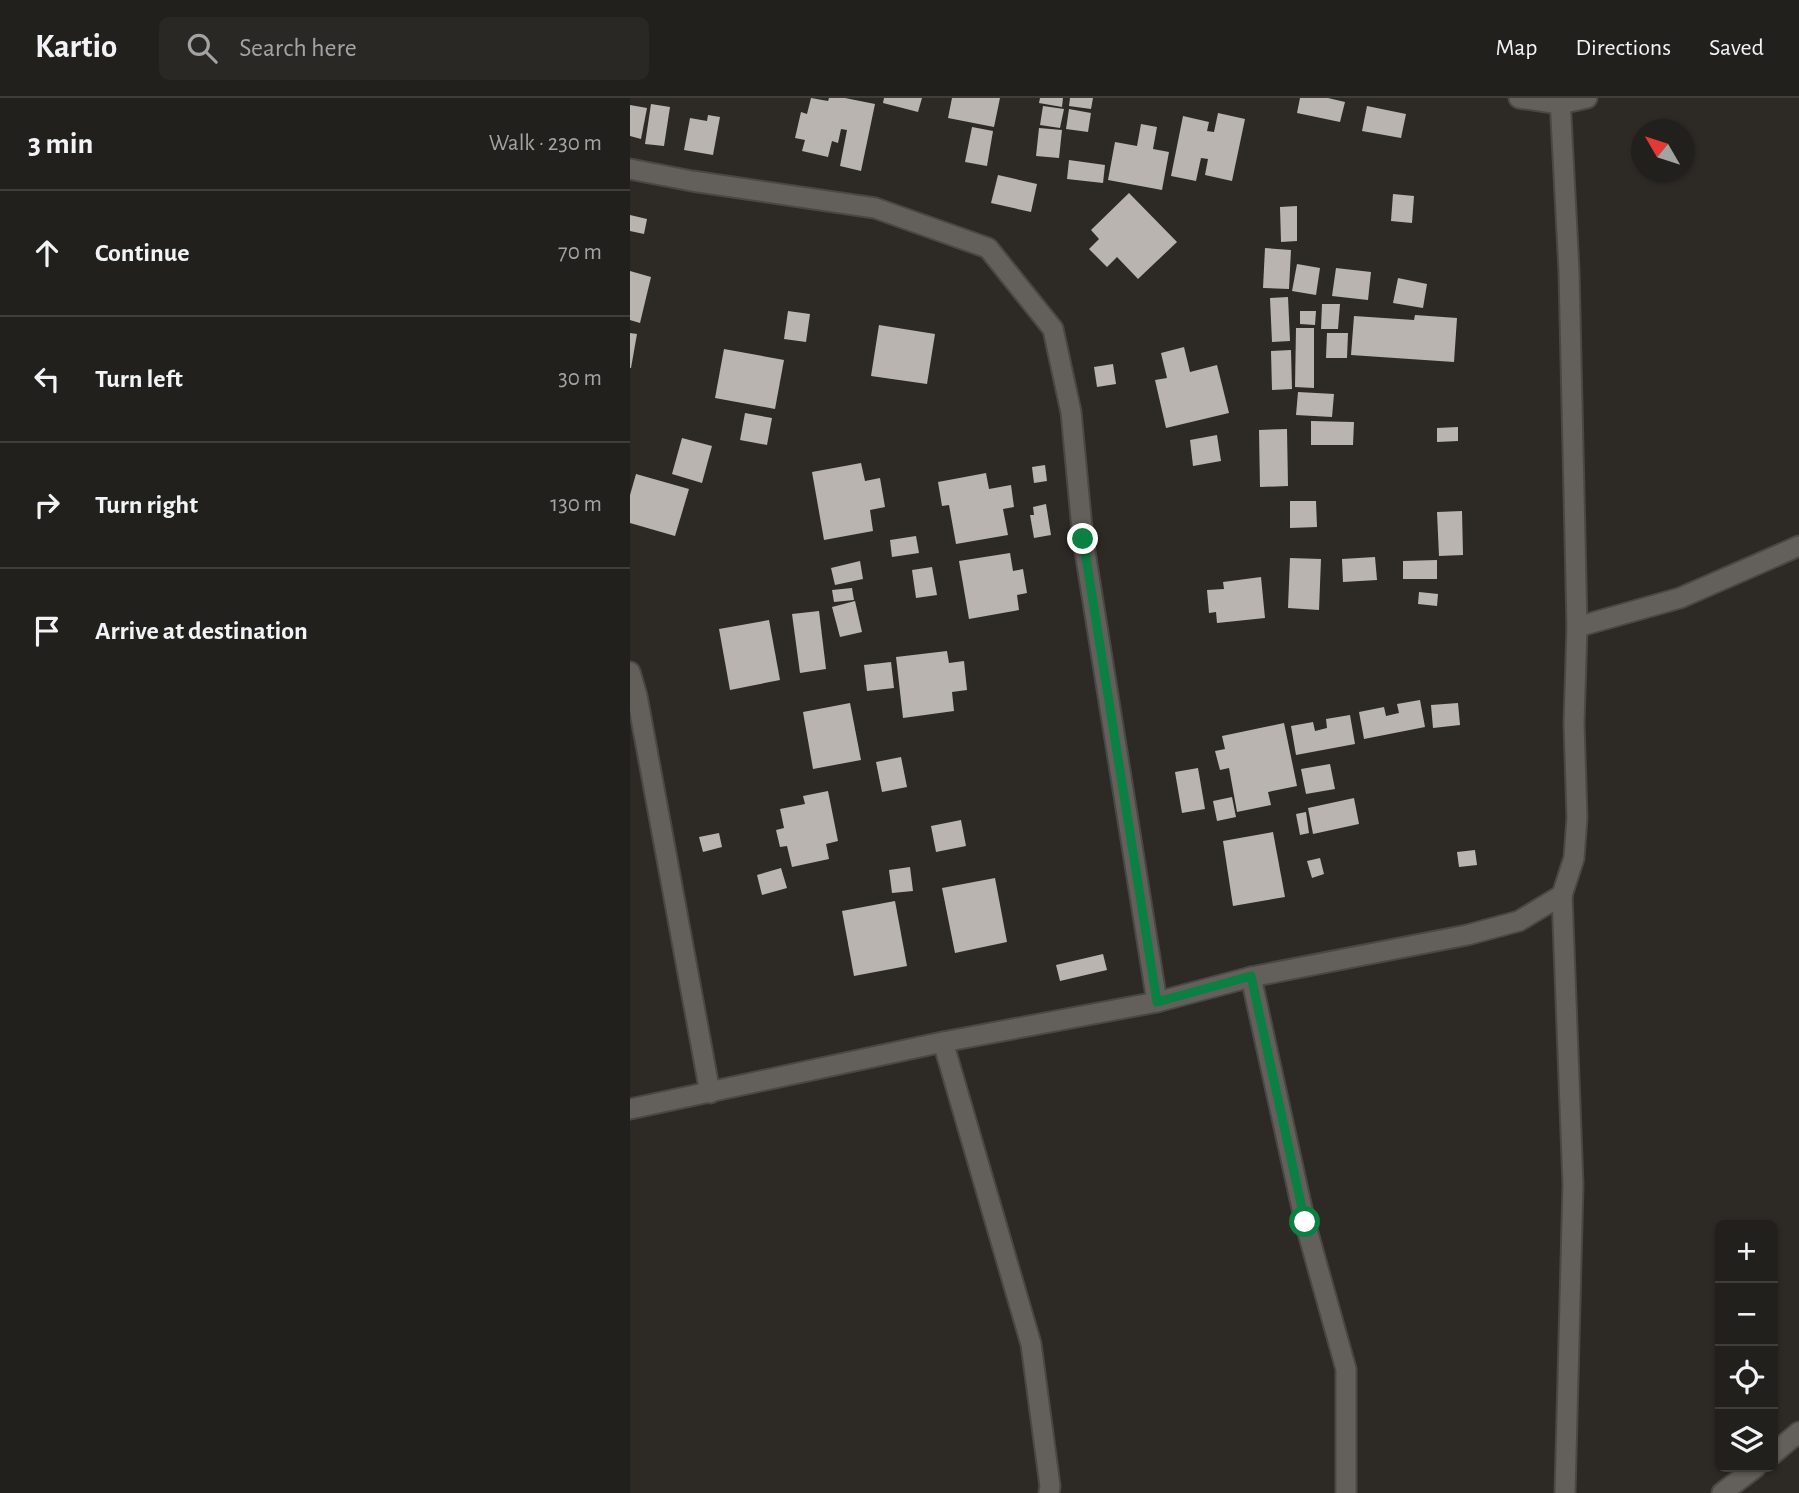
<!DOCTYPE html>
<html lang="en">
<head>
<meta charset="utf-8">
<style>
	:root { --surface:#22201c; --page:#2a2825; --text:#f1f3f6; --muted:#a2a3a3; --line:#3f3e3b }
	body { margin:0; font-family:"Alegreya Sans",sans-serif; background:var(--page); color:var(--text) }
	.controls { position:absolute; right:21px; bottom:21px; display:grid; overflow:hidden; border-radius:10px; box-shadow:0 2px 5px #0004 }
	.controls button { width:63px; height:63px; display:grid; place-items:center; padding:0; border:0; border-bottom:2px solid var(--line); background:var(--surface); color:var(--text); font:35px sans-serif }
	.compass { position:absolute; left:1001px; top:21px; width:63px; height:63px; border-radius:50%; background:var(--surface); box-shadow:0 2px 5px #0004; rotate:309deg }
	.stop { position:absolute; width:21px; height:21px; margin:-16px; border:5px solid #0b8043; border-radius:50%; background:#fff }
	.stop.end { background:#0b8043; border-color:#fff; box-shadow:0 2px 7px #0008 }
	.list { margin:0; padding:0; list-style:none }
	h2 { display:flex; justify-content:space-between; align-items:center; height:91px; margin:0; padding:0 28px; font-size:30px }
	h2 small { font-size:23px; font-weight:400; color:var(--muted) }
	.list li { display:grid; grid-template-columns:46px 1fr auto; gap:21px; align-items:center; box-sizing:border-box; height:126px; padding:0 28px; border-top:2px solid var(--line) }
	.list b { display:block; font-size:26px; white-space:nowrap }
	.list em { font-size:23px; font-style:normal; color:var(--muted) }
	.icon { flex:none; width:38px; height:38px; fill:none; stroke:currentColor; stroke-width:2; stroke-linecap:round; stroke-linejoin:round }
	.map { position:relative; flex:none; width:1169px; height:1395px; overflow:hidden }
	header { display:flex; align-items:center; gap:42px; box-sizing:border-box; height:98px; padding:0 35px; background:var(--surface); border-bottom:2px solid var(--line) }
	header strong { font-size:33px }
	nav { display:flex; gap:38px; margin-inline-start:auto; font-size:24px }
	.search { width:490px; height:63px; background:var(--page); display:flex; align-items:center; gap:18px; box-sizing:border-box; padding:0 24px; border-radius:10px; color:var(--muted); font-size:26px }
	main { display:flex }
	aside { flex:1; background:var(--surface) }
	.map>svg:first-child { display:block }
	.building { fill:#b9b4b0 }
	.lines { fill:none; stroke-linecap:round; stroke-linejoin:round }
	.minor-casing { stroke:#4a4844; stroke-width:23 }
	.tertiary-casing { stroke:#4a4844; stroke-width:23 }
	.minor { stroke:#63605b; stroke-width:19 }
	.tertiary { stroke:#63605b; stroke-width:19 }
	.route { stroke:#0b8043; stroke-width:9 }
</style>
</head>
<body>
<header>
<strong>Kartio</strong>
<div class="search"><svg class="icon" aria-label="search" viewBox="0 0 24 24"><circle cx="10" cy="10" r="6"/><path d="M15 15l6 6"/></svg>Search here</div>
<nav><a>Map</a><a>Directions</a><a>Saved</a></nav>
</header>
<main>
<aside>
<h2>3 min<small>Walk · 230 m</small></h2>
<ul class="list">
<li><svg class="icon" aria-label="ahead" viewBox="0 0 24 24"><path d="M12 20V5M6 11l6-6 6 6"/></svg><div><b>Continue</b></div><em>70 m</em></li>
<li><svg class="icon" aria-label="left" viewBox="0 0 24 24"><path d="M17 20v-9H6M10 6l-5 5 5 5"/></svg><div><b>Turn left</b></div><em>30 m</em></li>
<li><svg class="icon" aria-label="right" viewBox="0 0 24 24"><path d="M7 20v-9h11M14 6l5 5-5 5"/></svg><div><b>Turn right</b></div><em>130 m</em></li>
<li><svg class="icon" aria-label="arrive" viewBox="0 0 24 24"><path d="M6 21V4h12l-3 4 3 4H6"/></svg><div><b>Arrive at destination</b></div></li>
</ul>
</aside>
<div class="map">
<svg width="1169" height="1395" viewBox="0 0 1169 1395">
	<rect width="100%" height="100%" fill="#2d2a26"/>
	<g class="building">
		<polygon points="181,0 198,3 199,0 215,0 245,6 231,73 210,68 217,32 211,31 208,45 202,43 198,59 172,53 175,42 165,40 171,14 177,16"/>
		<polygon points="254,0 292,0 288,14 253,5"/>
		<polygon points="322,0 370,0 364,29 318,20"/>
		<polygon points="410,0 433,0 432,9 409,5"/>
		<polygon points="440,0 463,0 461,11 439,8"/>
		<polygon points="670,0 698,0 715,4 710,24 667,15"/>
		<polygon points="21,6 40,9 34,48 15,46"/>
		<polygon points="0,7 17,10 11,41 0,38"/>
		<polygon points="413,8 434,11 430,30 410,27"/>
		<polygon points="737,8 776,16 771,40 732,33"/>
		<polygon points="439,11 461,15 458,34 436,31"/>
		<polygon points="588,15 615,21 602,83 575,77 578,61 571,60 566,83 541,78 553,18 579,24 577,33 584,34"/>
		<polygon points="78,17 90,19 83,57 54,52 60,20 77,23"/>
		<polygon points="511,26 527,29 523,51 539,54 532,92 478,82 485,44 507,48"/>
		<polygon points="342,29 363,33 357,68 335,64"/>
		<polygon points="409,30 432,32 429,60 406,58"/>
		<polygon points="439,62 475,67 473,85 437,81"/>
		<polygon points="368,77 407,86 401,114 361,105"/>
		<polygon points="499,95 547,144 508,181 487,159 477,169 459,151 469,141 461,132"/>
		<polygon points="763,96 784,98 782,125 761,123"/>
		<polygon points="667,108 667,143 651,144 650,109"/>
		<polygon points="0,117 17,121 14,136 0,133"/>
		<polygon points="635,150 661,152 659,191 633,190"/>
		<polygon points="667,166 690,170 686,197 662,193"/>
		<polygon points="706,170 741,174 738,202 702,198"/>
		<polygon points="0,173 21,179 10,225 0,222"/>
		<polygon points="768,180 797,186 793,210 763,205"/>
		<polygon points="658,199 660,243 642,244 640,200"/>
		<polygon points="692,206 710,206 708,231 691,231"/>
		<polygon points="158,213 180,216 176,244 154,241"/>
		<polygon points="670,213 686,213 685,227 670,226"/>
		<polygon points="785,217 827,220 824,264 721,257 724,218 784,222"/>
		<polygon points="249,227 305,236 297,286 241,278"/>
		<polygon points="666,230 684,230 684,290 665,289"/>
		<polygon points="0,235 7,236 1,270 0,270"/>
		<polygon points="697,235 718,235 717,260 696,260"/>
		<polygon points="554,249 560,274 587,267 599,315 536,330 525,282 537,280 531,255"/>
		<polygon points="94,251 154,262 145,311 85,300"/>
		<polygon points="661,252 662,291 642,292 641,253"/>
		<polygon points="483,266 486,286 467,289 464,269"/>
		<polygon points="668,294 704,296 702,319 666,317"/>
		<polygon points="115,315 142,320 137,347 110,342"/>
		<polygon points="681,323 724,324 723,347 681,347"/>
		<polygon points="828,329 828,343 807,344 807,330"/>
		<polygon points="657,331 658,388 630,389 629,332"/>
		<polygon points="587,337 591,363 563,368 560,342"/>
		<polygon points="52,340 82,348 72,385 42,376"/>
		<polygon points="231,365 235,383 250,380 255,409 240,412 243,433 194,442 182,374"/>
		<polygon points="415,367 417,383 404,385 402,369"/>
		<polygon points="356,375 359,391 381,387 384,409 373,411 378,437 326,446 319,407 312,408 308,384"/>
		<polygon points="6,376 59,391 45,438 0,425 0,397"/>
		<polygon points="660,403 686,403 687,429 660,430"/>
		<polygon points="416,406 421,437 404,440 400,417 404,417 403,409"/>
		<polygon points="832,413 833,457 809,458 807,414"/>
		<polygon points="286,438 289,455 262,459 260,442"/>
		<polygon points="380,455 383,473 393,471 397,495 387,497 389,512 339,521 329,463"/>
		<polygon points="745,459 747,482 713,484 712,461"/>
		<polygon points="660,460 691,461 689,512 658,510"/>
		<polygon points="807,462 807,481 773,481 773,463"/>
		<polygon points="230,463 233,481 205,487 201,470"/>
		<polygon points="302,469 307,497 286,500 282,472"/>
		<polygon points="631,479 635,520 587,525 586,514 579,515 577,492 594,491 593,484"/>
		<polygon points="222,490 224,502 204,504 202,492"/>
		<polygon points="789,494 808,496 807,508 788,506"/>
		<polygon points="225,503 232,534 210,539 202,509"/>
		<polygon points="189,513 196,571 170,575 162,516"/>
		<polygon points="139,522 150,582 100,592 89,531"/>
		<polygon points="317,553 319,565 334,563 337,592 322,594 324,613 273,620 266,559"/>
		<polygon points="261,564 264,590 237,593 234,567"/>
		<polygon points="790,602 795,629 734,641 729,614 754,609 756,618 769,615 767,606"/>
		<polygon points="220,605 231,662 183,671 173,614"/>
		<polygon points="828,605 830,627 803,630 801,607"/>
		<polygon points="720,617 725,646 666,657 661,628 683,624 685,633 697,630 696,621"/>
		<polygon points="654,625 667,688 638,694 641,707 607,714 599,670 590,672 585,653 595,651 592,638"/>
		<polygon points="271,659 277,689 252,694 246,664"/>
		<polygon points="700,666 705,691 676,696 671,671"/>
		<polygon points="568,670 575,711 552,715 545,674"/>
		<polygon points="198,693 208,743 196,746 199,761 162,769 157,748 150,749 146,732 154,730 150,711 175,706 173,698"/>
		<polygon points="602,699 606,719 587,723 583,703"/>
		<polygon points="724,700 729,726 683,736 678,710"/>
		<polygon points="676,714 679,735 670,737 666,716"/>
		<polygon points="331,722 336,748 306,754 301,728"/>
		<polygon points="643,734 655,799 603,808 593,743"/>
		<polygon points="89,735 92,749 73,754 69,739"/>
		<polygon points="845,752 847,767 829,769 827,754"/>
		<polygon points="690,760 694,776 682,780 677,763"/>
		<polygon points="280,769 283,793 262,795 259,772"/>
		<polygon points="151,770 157,790 132,797 127,777"/>
		<polygon points="365,780 377,844 325,855 312,790"/>
		<polygon points="265,803 277,868 224,878 212,813"/>
		<polygon points="473,856 477,872 430,883 426,867"/>
	</g>
	<g class="lines">
		<defs>
			<g id="minor">
				<polyline points="889,0 930,6 957,0"/>
				<polyline points="0,71 62,83 245,110 358,150 423,231 441,314 453,441 527,904"/>
				<polyline points="947,529 1050,500 1169,448"/>
				<polyline points="0,574 7,598 80,995"/>
				<polyline points="932,797 943,1087 935,1395"/>
				<polyline points="621,879 675,1124 716,1271 716,1395"/>
				<polyline points="313,944 401,1246 420,1388 419,1395"/>
				<polyline points="1143,1356 1169,1334"/>
				<polyline points="1092,1395 1126,1369"/>
			</g>
			<polyline id="tertiary" points="0,1011 313,944 527,904 621,879 837,837 889,823 932,797 944,760 947,720 944,625 947,529 939,173 930,0"/>
		</defs>
		<use href="#minor" class="minor-casing"/>
		<use href="#tertiary" class="tertiary-casing"/>
		<use href="#minor" class="minor"/>
		<use href="#tertiary" class="tertiary"/>
	</g>
	<g class="lines">
		<polyline class="route" points="453,441 527,904 621,878 675,1124"/>
	</g>
</svg>
<div class="controls">
<button>+</button>
<button>−</button>
<button><svg class="icon" aria-label="locate" viewBox="0 0 24 24"><circle cx="12" cy="12" r="6"/><path d="M12 2v4M12 18v4M2 12h4M18 12h4"/></svg></button>
<button><svg class="icon" aria-label="layers" viewBox="0 0 24 24"><path d="M12 4l9 5-9 5-9-5zM3 14l9 5 9-5"/></svg></button>
</div>
<svg class="compass" viewBox="-18 -18 36 36"><path d="M0-13l5 13h-10z" fill="#e53935"/><path d="M0 13l5-13h-10z" fill="#a2a3a3"/></svg>
<div class="stop" style="left:675px;top:1124px"></div>
<div class="stop end" style="left:453px;top:441px"></div>
</div>
</main>
</body>
</html>
